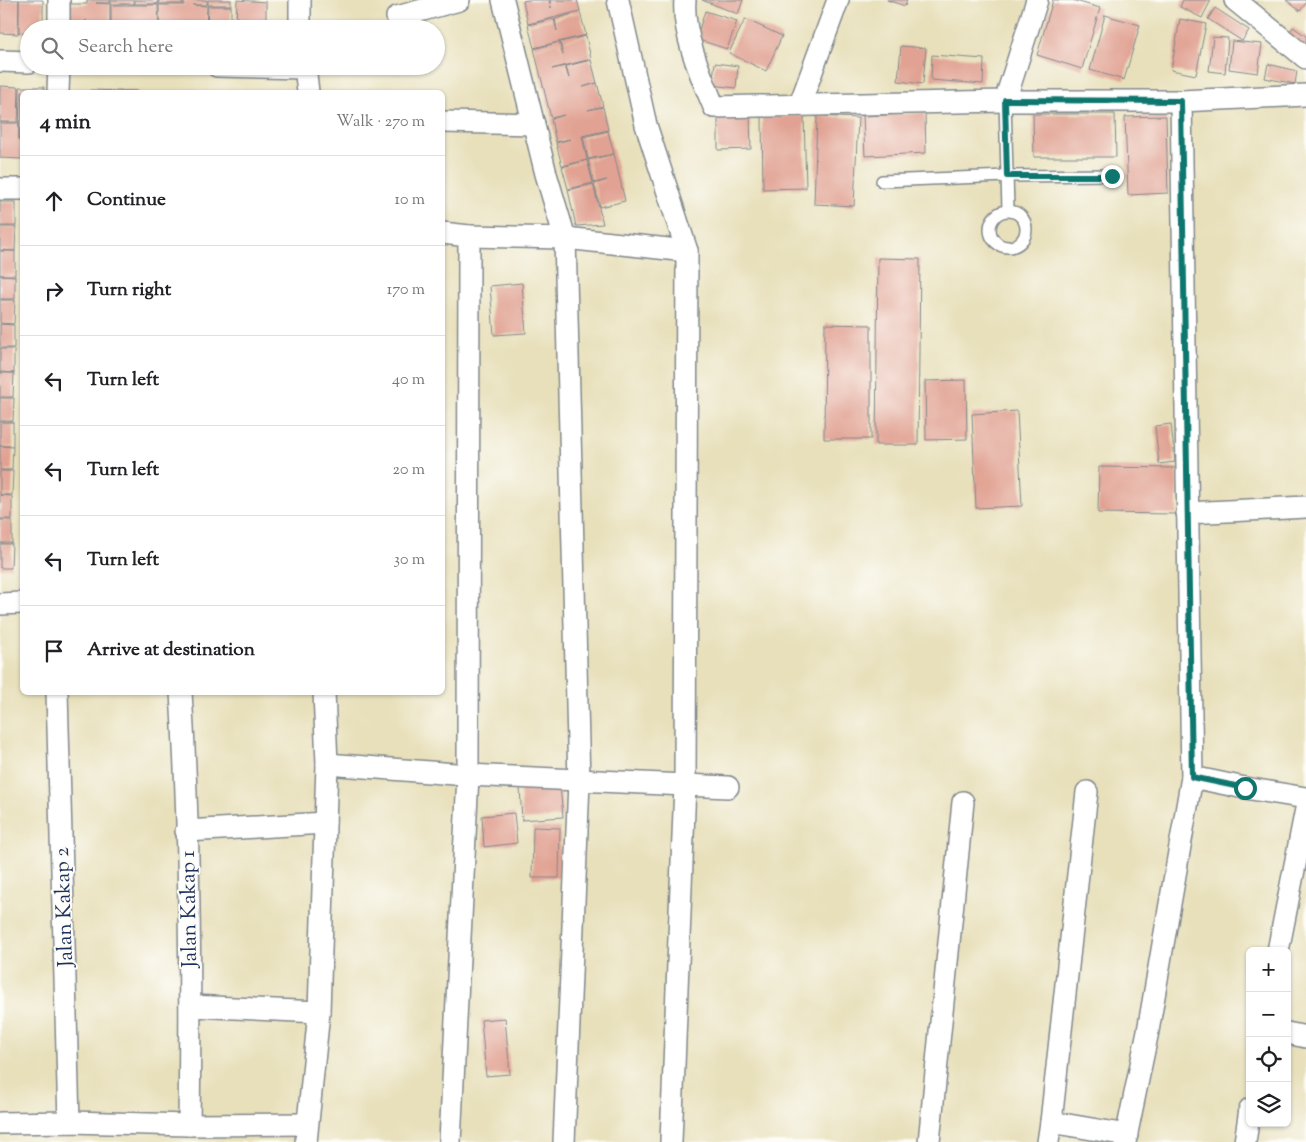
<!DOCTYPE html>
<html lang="en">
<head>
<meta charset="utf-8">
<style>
	:root { --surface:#fff; --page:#f6f6f6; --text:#202124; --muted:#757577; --line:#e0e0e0 }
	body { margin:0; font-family:"Sorts Mill Goudy",serif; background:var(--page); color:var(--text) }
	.controls { position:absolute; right:15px; bottom:15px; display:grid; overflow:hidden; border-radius:8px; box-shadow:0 1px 4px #0004 }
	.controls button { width:45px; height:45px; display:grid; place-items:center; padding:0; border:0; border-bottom:1px solid var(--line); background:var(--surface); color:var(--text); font:25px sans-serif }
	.stop { position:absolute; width:15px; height:15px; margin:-11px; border:4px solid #0f766e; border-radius:50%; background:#fff }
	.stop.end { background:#0f766e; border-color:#fff; box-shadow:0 1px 5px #0008 }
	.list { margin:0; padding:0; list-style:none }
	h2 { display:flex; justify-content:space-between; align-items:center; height:65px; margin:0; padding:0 20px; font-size:21px }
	h2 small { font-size:16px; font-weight:400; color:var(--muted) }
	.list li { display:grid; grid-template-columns:32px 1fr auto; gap:15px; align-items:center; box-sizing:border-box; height:90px; padding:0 20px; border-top:1px solid var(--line) }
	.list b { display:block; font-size:19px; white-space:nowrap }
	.list em { font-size:16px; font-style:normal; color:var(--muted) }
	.icon { flex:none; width:28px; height:28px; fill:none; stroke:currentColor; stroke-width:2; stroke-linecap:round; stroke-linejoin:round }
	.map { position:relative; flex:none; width:1306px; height:1142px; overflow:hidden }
	.search { position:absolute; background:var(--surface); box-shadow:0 1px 4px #0004; left:20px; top:20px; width:425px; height:55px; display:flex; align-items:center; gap:12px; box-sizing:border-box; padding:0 18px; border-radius:28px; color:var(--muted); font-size:19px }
	.panel { position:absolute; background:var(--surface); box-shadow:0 1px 4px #0004; left:20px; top:90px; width:425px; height:605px; border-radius:8px }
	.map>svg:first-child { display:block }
	.building { fill:#e1a293 }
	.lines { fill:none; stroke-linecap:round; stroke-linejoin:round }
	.service-casing { stroke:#82888c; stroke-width:14 }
	.minor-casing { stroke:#82888c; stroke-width:24 }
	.service { stroke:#fff; stroke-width:11 }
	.minor { stroke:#fff; stroke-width:21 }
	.route { stroke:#0f766e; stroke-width:6 }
	.labels { text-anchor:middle; stroke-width:4; stroke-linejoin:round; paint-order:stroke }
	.street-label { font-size:21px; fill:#1b2f5e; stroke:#fdfcf7 }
</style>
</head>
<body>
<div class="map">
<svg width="1306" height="1142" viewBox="0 0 1306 1142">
	<rect width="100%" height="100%" fill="#fdfcf7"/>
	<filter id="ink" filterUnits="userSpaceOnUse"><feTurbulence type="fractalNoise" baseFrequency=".02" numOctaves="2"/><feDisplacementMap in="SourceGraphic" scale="10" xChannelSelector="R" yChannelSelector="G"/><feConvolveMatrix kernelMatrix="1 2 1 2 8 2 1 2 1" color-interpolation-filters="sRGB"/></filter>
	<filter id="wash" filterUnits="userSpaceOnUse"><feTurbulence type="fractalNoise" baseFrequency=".0096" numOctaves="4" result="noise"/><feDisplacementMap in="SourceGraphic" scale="20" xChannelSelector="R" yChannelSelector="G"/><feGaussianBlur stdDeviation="1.12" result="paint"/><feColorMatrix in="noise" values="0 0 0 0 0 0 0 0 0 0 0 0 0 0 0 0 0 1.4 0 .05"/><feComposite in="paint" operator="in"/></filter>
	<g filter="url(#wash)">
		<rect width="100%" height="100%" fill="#e8e0bb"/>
		<g id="blocks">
			<g class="building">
				<polygon points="0,0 19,0 18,34 0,33"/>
				<polygon points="19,0 43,0 43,29 29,29 29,34 19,33"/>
				<polygon points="87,0 110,0 110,3 96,3 110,4 110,29 86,29 86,20 86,29 62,29 62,4 87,4"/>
				<rect x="111" y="0" width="23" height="4"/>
				<rect x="135" y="0" width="23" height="4"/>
				<rect x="159" y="0" width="24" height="4"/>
				<polygon points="184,0 207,0 207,5 193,5 207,6 206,29 135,29 134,24 134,29 111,29 111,5 158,5 159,23 159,5 184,5"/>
				<rect x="208" y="0" width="23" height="5"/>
				<polygon points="237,0 266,2 266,26 236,26"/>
				<polygon points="528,0 549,0 551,8 550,0 577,0 580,11 528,24 523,1"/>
				<polygon points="702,0 743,0 738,14"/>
				<polygon points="887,0 907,0 905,6"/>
				<polygon points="1053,0 1072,0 1100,8 1082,69 1037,55"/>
				<polygon points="1183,0 1211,0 1202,18 1180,7"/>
				<polygon points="1286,0 1306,0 1306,3 1300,11"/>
				<polygon points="208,6 231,6 231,29 207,29"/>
				<polygon points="1215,8 1249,30 1242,41 1208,19"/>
				<polygon points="705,11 737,21 727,49 696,39"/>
				<polygon points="580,12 586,35 534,48 528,25 554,19 557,31 555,19"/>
				<polygon points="1105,15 1140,25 1124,80 1090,70"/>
				<polygon points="745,19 782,36 766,71 729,53"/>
				<polygon points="1180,19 1206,24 1196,75 1171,70"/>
				<polygon points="1293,27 1306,36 1306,51 1286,37"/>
				<polygon points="586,36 591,59 552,69 565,66 569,78 566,66 591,60 597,83 583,87 597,83 603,106 588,110 603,107 608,130 582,136 587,160 562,166 556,143 570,139 556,142 551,119 564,115 551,118 534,49 559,42 563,55 560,42"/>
				<polygon points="1213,37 1228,38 1225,73 1209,71"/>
				<polygon points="1232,41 1262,44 1258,73 1229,69"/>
				<polygon points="901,46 926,48 923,84 898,81"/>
				<polygon points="932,55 984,59 983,84 931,80"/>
				<polygon points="715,63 738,66 736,88 712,85"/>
				<polygon points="1268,64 1297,71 1295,84 1265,78"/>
				<polygon points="0,86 19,87 18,122 0,122"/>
				<polygon points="20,87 44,87 44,92 22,92 22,159 0,158 0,123 19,123 19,141"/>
				<polygon points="90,90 137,91 137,92 90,92"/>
				<polygon points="925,113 926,153 865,156 863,116"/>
				<polygon points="1033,114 1115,114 1116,157 1034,157"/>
				<polygon points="750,116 751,149 718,150 718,117"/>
				<polygon points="804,116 806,188 763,189 762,117"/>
				<polygon points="817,116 858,118 854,206 814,204"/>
				<polygon points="1166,116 1168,193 1128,195 1125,117"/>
				<polygon points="608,131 614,154 588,159 583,137"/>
				<polygon points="614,154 625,201 600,207 594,184 607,180 594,183 588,160"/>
				<polygon points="587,160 593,183 568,189 562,167"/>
				<polygon points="593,184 603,224 576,226 568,190"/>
				<rect x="0" y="202" width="16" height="24"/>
				<polygon points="0,227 16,227 15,251 0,250"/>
				<rect x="0" y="251" width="15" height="24"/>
				<polygon points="878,258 920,259 918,445 876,445"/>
				<polygon points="0,275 15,276 15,299 0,299"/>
				<polygon points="522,283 526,333 494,335 490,286"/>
				<polygon points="0,300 15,300 14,324 0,323"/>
				<polygon points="0,324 14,325 14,348 0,348"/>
				<polygon points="825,324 871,325 871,439 824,439"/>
				<polygon points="0,349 14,349 14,373 0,372"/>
				<polygon points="0,373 14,373 13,397 0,397"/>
				<polygon points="966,380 967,439 926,440 925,381"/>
				<polygon points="0,398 14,398 13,421 0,421"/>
				<polygon points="1017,411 1022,506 976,508 972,414"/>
				<rect x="0" y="422" width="13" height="24"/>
				<polygon points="1171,424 1175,462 1159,464 1155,426"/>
				<polygon points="0,446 13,447 12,470 0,470"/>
				<polygon points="1099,467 1177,468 1177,514 1098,513"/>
				<polygon points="0,471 13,471 12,495 0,495"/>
				<polygon points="0,495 12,496 12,519 0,519"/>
				<rect x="0" y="520" width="12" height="23"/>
				<polygon points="0,544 12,544 11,568 0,568"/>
				<polygon points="560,785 563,817 522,820 520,788"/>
				<polygon points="514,813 517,843 484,847 482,816"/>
				<polygon points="533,827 560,828 559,878 532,878"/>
				<polygon points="505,1018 510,1074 486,1076 481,1020"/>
			</g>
		</g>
	</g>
	<g filter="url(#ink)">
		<use href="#blocks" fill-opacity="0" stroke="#82888c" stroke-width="1"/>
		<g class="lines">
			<defs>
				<g id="service">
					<polyline points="1005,101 1008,210"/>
					<polyline points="882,181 1007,176 1112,175"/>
					<circle cx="1008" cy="229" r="18"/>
				</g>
				<g id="minor">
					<polyline points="59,0 59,29"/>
					<polyline points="300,0 300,29"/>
					<polyline points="503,0 546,174 565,238 579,782 564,1142"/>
					<polyline points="618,0 646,125 687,251 685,785 671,1142"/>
					<path d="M685,0C682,33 701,76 714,107L1005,101H1181L1306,95"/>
					<polyline points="1235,0 1306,58"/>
					<polyline points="397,17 459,0"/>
					<polyline points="0,61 29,62"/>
					<polyline points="217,66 305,68"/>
					<polyline points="305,66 308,92"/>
					<polyline points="58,92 59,66"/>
					<polyline points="1005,101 1037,0"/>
					<polyline points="800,104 838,0"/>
					<polyline points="442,122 534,124"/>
					<polyline points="0,189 22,189"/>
					<polyline points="442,233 469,236 468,775 450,1142"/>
					<polyline points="469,236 565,238 687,251"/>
					<polyline points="1187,513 1306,507"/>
					<polyline points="0,604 22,603"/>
					<polyline points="57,692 69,1122"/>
					<path d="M181,692C190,836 191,981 189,1125"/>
					<polyline points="327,764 468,775 728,787"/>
					<polyline points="1192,777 1245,788 1306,798"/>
					<polyline points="186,831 325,823"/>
					<polyline points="1278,951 1306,809"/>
					<polyline points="191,1006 319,1012"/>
					<polyline points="1287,1033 1306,1037"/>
					<polyline points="1051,1122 1127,1135"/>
					<polyline points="0,1123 69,1122 189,1125 307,1124"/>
					<polyline points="306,1142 319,1012 327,764 324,692"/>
					<polyline points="929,1142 963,802"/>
					<polyline points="1048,1142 1051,1122 1087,792"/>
					<polyline points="1125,1142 1148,1031 1192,777 1181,101"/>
					<polyline points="1245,1142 1250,1109"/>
				</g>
			</defs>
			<use href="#service" class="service-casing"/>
			<use href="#minor" class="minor-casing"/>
			<use href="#service" class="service"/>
			<use href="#minor" class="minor"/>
		</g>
	</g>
	<g class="lines" filter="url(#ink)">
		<polyline class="route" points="1112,176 1007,176 1005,100 1181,101 1192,777 1245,788"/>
	</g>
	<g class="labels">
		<g class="street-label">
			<text transform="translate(63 907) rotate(-92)" y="7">Jalan Kakap 2</text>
			<text transform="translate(188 909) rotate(-91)" y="7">Jalan Kakap 1</text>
		</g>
	</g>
</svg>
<div class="controls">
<button>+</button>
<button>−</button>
<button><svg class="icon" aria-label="locate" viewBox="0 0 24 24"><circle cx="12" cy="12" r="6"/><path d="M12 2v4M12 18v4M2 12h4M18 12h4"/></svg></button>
<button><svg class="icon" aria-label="layers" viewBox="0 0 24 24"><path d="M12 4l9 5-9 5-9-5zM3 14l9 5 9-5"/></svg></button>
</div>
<div class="stop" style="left:1245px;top:788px"></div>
<div class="stop end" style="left:1112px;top:176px"></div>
<div class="search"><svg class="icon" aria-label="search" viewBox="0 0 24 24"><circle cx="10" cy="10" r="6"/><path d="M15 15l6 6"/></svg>Search here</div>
<section class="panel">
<h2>4 min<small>Walk · 270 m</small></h2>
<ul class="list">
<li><svg class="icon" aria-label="ahead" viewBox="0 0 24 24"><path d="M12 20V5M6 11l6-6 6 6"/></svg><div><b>Continue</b></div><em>10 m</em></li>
<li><svg class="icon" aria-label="right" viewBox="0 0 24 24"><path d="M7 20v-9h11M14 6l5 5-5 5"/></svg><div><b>Turn right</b></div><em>170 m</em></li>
<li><svg class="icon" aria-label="left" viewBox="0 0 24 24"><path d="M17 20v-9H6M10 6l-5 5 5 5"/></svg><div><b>Turn left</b></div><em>40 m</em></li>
<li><svg class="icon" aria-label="left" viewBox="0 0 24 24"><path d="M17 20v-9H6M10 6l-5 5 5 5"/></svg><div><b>Turn left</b></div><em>20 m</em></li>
<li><svg class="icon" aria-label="left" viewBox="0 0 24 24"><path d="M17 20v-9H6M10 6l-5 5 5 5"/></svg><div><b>Turn left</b></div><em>30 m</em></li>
<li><svg class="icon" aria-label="arrive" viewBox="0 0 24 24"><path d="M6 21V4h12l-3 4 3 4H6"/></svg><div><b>Arrive at destination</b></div></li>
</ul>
</section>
</div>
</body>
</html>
